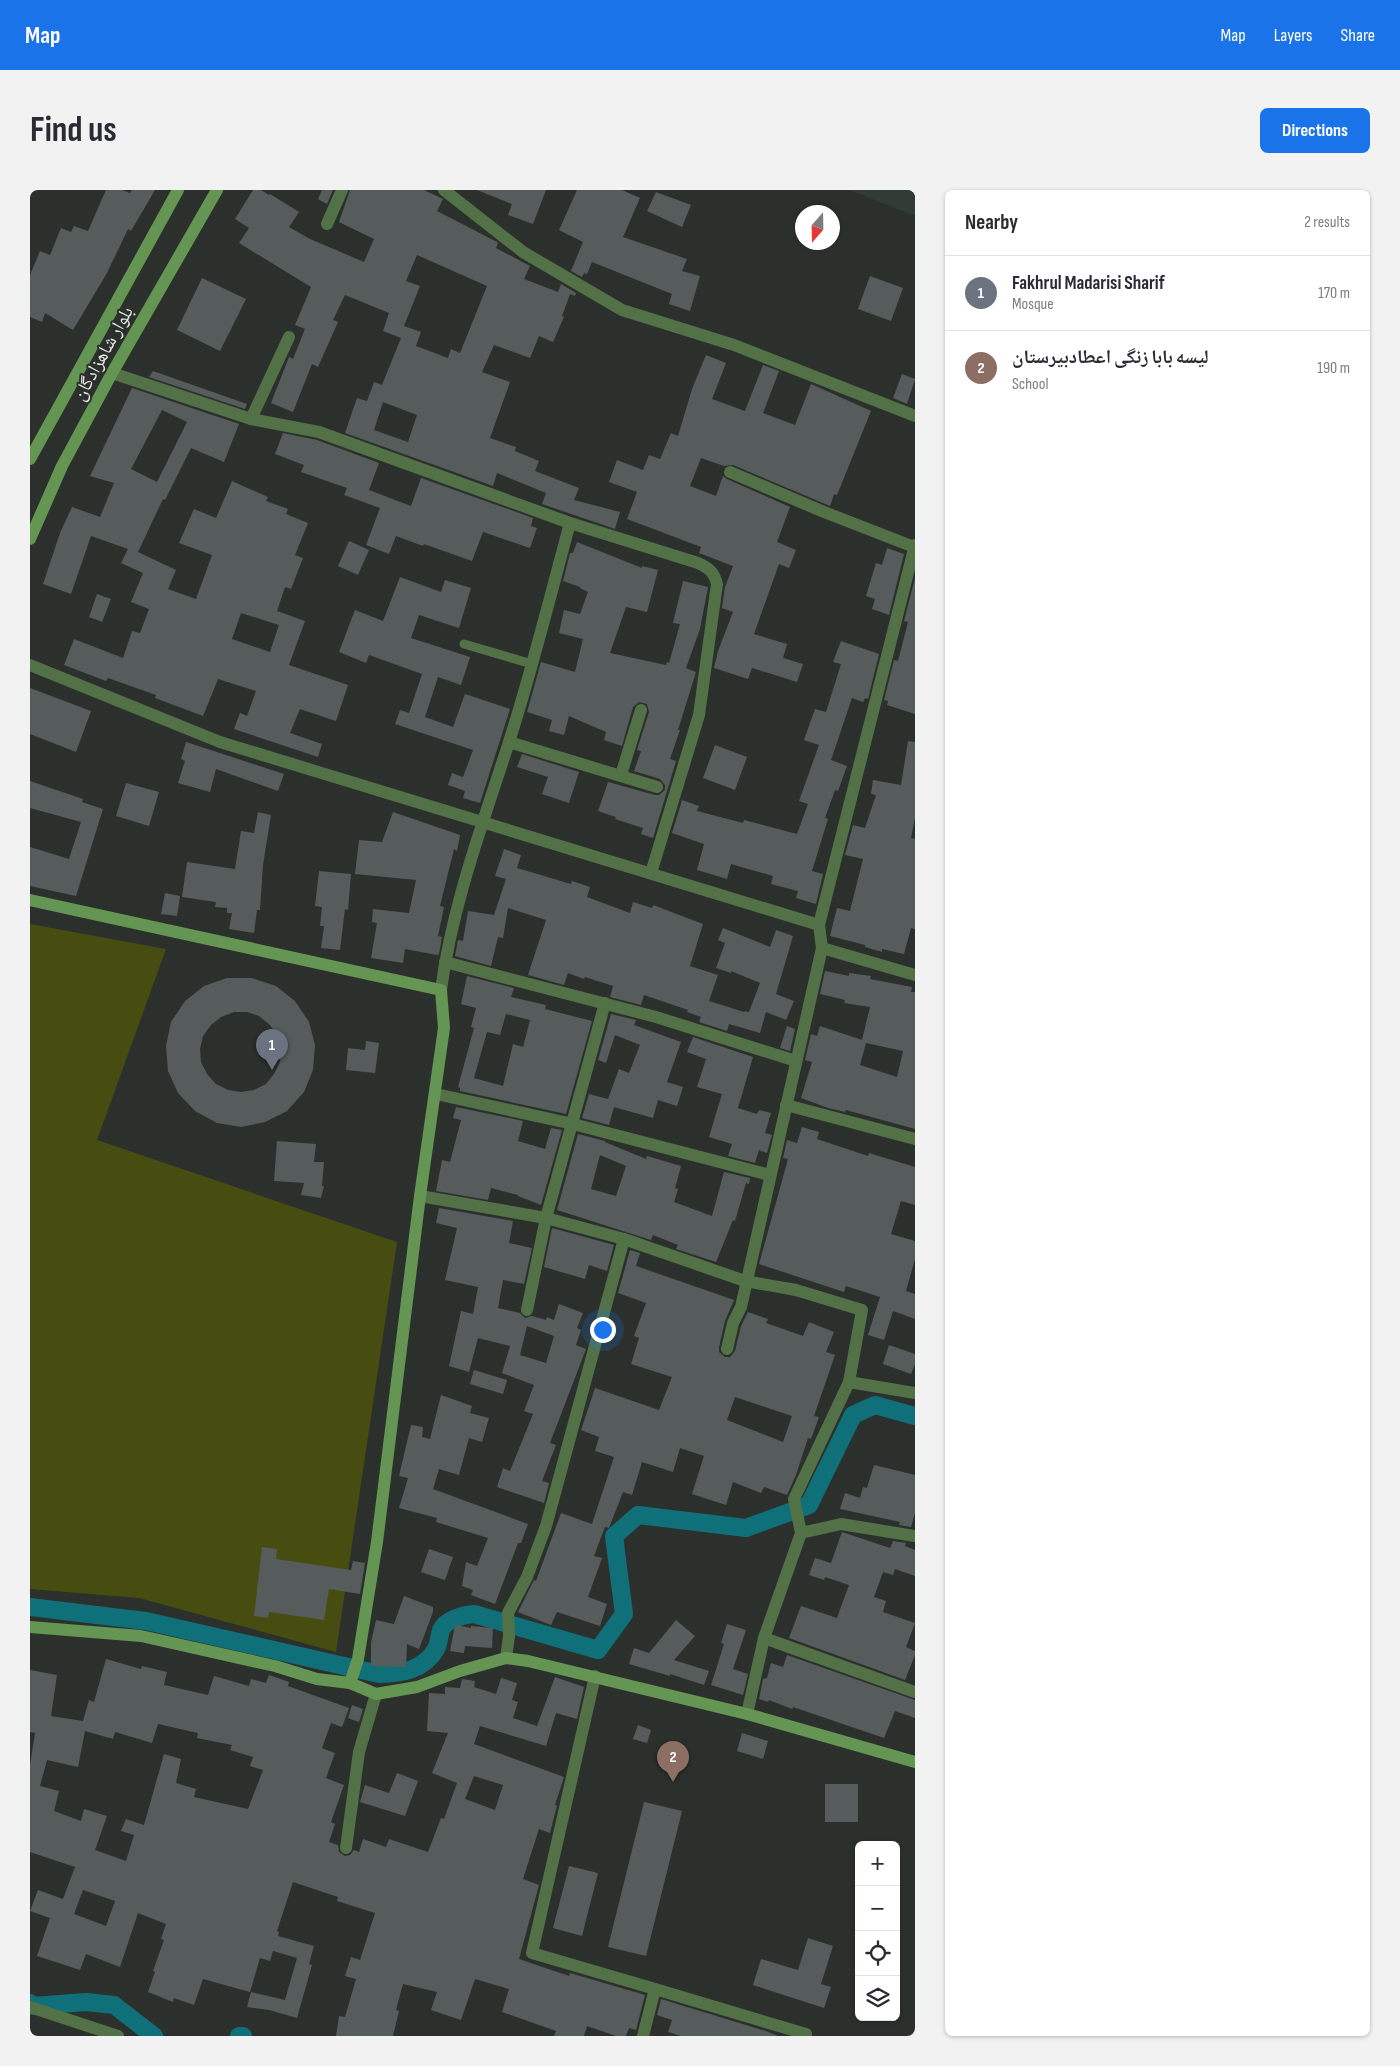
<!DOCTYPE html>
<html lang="en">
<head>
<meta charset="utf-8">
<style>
	:root { --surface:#fff; --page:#f2f2f3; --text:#2b2b33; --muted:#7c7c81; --line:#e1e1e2; --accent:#1a73e8 }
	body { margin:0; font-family:"Sofia Sans Condensed","Noto Naskh Arabic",sans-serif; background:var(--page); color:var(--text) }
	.controls { position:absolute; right:15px; bottom:15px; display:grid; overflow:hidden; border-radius:8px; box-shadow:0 1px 4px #0004 }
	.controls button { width:45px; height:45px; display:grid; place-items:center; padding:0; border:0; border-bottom:1px solid var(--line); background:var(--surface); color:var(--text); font:25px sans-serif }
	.compass { position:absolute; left:765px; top:15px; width:45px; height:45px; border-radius:50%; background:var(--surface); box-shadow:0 1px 4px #0004; rotate:200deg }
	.you { position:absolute; left:572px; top:1139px; width:18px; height:18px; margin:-12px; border:4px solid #fff; border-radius:50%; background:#1a73e8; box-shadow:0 0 0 8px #1a73e833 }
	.badge { display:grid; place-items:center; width:32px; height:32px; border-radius:50%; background:var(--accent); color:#fff; font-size:16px; font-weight:700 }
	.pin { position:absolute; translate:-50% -41px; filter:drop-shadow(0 1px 2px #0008) }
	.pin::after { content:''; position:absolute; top:26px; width:18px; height:15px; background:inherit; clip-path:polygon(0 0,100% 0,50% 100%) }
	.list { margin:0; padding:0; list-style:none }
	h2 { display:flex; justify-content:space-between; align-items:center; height:65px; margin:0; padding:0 20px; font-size:21px }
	h2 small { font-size:16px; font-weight:400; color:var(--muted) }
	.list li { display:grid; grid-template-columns:32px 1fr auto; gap:15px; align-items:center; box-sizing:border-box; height:75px; padding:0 20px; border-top:1px solid var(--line) }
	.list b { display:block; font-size:19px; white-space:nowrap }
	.list p { margin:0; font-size:16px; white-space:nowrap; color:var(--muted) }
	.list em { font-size:16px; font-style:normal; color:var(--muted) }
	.icon { flex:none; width:28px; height:28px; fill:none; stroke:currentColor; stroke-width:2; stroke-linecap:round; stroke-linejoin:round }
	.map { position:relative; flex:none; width:885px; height:1846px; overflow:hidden; border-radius:8px }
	header { display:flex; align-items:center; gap:30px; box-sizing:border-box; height:70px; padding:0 25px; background:var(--accent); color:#fff }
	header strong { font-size:24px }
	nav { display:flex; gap:28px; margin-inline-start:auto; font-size:18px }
	.intro { display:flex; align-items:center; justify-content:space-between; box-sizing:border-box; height:120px; padding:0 30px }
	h1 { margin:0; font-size:35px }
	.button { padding:12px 22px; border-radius:8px; background:var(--accent); color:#fff; font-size:18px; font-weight:700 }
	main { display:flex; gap:30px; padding:0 30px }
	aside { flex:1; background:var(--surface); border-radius:8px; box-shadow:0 1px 4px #0004 }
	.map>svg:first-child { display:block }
	.built { fill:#313c36 }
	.green { fill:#474c10 }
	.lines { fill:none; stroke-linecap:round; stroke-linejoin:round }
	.canal { stroke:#107079; stroke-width:18 }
	.building { fill:#565c5b; fill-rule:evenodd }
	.service { stroke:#537147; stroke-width:9 }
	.minor { stroke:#537147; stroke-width:12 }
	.tertiary { stroke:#537147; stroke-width:12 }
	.secondary { stroke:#659552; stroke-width:12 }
	.labels { text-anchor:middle; stroke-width:4; stroke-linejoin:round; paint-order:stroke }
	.street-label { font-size:19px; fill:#e5e8e6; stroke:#2b302d }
</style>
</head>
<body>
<header>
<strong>Map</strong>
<nav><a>Map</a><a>Layers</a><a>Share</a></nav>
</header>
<div class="intro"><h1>Find us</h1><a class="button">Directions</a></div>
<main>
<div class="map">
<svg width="885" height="1846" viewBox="0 0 885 1846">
	<rect width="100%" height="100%" fill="#2b302d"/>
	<polygon class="built" points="819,0 885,0 885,26"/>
	<polygon class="green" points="0,734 136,759 67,950 367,1052 306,1462 109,1408 0,1399"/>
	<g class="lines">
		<g class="canal">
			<path d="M0,1417L116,1431L349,1484C371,1484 394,1480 406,1459C409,1454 409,1446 411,1440C416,1429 433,1425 444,1424L568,1460L594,1424L584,1346L608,1325L716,1338L779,1315L823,1225L845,1215L885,1226"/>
			<polyline points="0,1813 3,1816 56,1812 84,1815 124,1846"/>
			<polyline points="209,1846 213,1846"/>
		</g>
	</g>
	<g class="building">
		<polygon points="76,0 92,0 100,3 102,0 125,0 101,41 98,39 77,83 43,140 15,123 12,132 0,127 0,85 10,61 20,65 31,38 41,42 44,36 58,41"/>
		<path d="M223,0H231L239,5L240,4L269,22L259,37L280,49L334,72L344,49L309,32L320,0H394L413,9L407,21L467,52L468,53L466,58L500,76L494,89L528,102L531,94L546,103L545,106L540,104L532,126L534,127L523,152L509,146L500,168L464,155L452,182L480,192L460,248L486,257L485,261L509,271L505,281L549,298L544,310L590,322L585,339L512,314L516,303L467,283L463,296L315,243L327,208L337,211L344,192L352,195L371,148L353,141L359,123L315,105L303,130L308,132L288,177L282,174L263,222L241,213L259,167L263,169L275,139L265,135L281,97L209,53L219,38L205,29ZM387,65L457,96L430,163L421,159L418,168L386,156L391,142L374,136L390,96L376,91ZM353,212L387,225L378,252L344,240Z"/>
		<polygon points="292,0 303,0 297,14 288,9"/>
		<polygon points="447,0 516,0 503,34 478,25 482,14"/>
		<polygon points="547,0 592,0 610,8 593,47 657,69 652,81 670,86 660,121 639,114 642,104 562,72 557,84 554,83 552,87 541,81 553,52 529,40"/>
		<polygon points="626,2 661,15 652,37 617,21"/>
		<polygon points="840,86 873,98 861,131 828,119"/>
		<polygon points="172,88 216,109 190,161 147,140"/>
		<polygon points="676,165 696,173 682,209 715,221 733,175 749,181 733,223 765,235 781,194 841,221 807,305 804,304 800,316 703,275 694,276 671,268 660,296 686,306 693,286 697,289 760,317 747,352 766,360 759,378 749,374 724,444 757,454 753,468 773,474 767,492 722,478 718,489 684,478 688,461 703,422 692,418 695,397 703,376 669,363 671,357 597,329 607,302 579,292 587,270 613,280 619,265 630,269 641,243 648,246 662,199"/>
		<polygon points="123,181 217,214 215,219 119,187"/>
		<polygon points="872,184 885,189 877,214 863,208"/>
		<path d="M102,198L209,234L194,272L161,258L135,310L133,309L108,362L146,380L138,399L166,409L182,365L149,353L164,319L186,328L202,291L238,307L236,311L258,319L256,324L278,333L265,365L273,368L261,399L255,397L247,421L275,431L259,475L318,495L306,531L270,519L260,543L292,554L288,567L204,539L210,523L217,526L226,501L188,489L173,526L125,508L126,505L78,488L76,491L34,475L44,449L93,468L102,441L110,443L119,419L101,412L113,383L91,373L98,359L61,346L41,404L13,394L30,343L42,317L70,327L84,293L60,286ZM132,220L157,232L127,292L101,279ZM211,423L249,435L240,462L202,449Z"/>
		<polygon points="253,243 287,250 349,273 339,300 381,316 391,288 503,328 501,336 507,338 500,358 453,342 442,371 394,354 393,356 366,346 359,364 336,355 350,318 314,305 317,298 271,282 274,275 245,264"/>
		<polygon points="319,351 339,360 328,385 308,376"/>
		<polygon points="547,352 612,378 612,376 628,380 617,422 596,417 580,463 636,475 637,472 639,473 650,434 643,433 653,391 678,397 670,439 656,478 666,482 648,540 650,540 640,569 646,571 623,648 611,644 613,638 585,629 586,627 568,621 578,592 625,605 629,605 635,600 635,595 630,589 604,581 611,561 607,560 619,522 617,514 609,512 603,517 592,556 574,550 576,542 539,526 534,545 519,541 522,530 497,522 511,472 545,482 553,449 529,443 534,420 550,424 558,402 550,398 550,397 533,391 540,363 543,363"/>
		<polygon points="857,358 874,364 859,425 842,419 845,409 836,406 846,373 852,375"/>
		<polygon points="370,387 411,402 415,390 441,398 429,438 389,425 381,448 440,467 431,495 408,487 395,527 423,537 435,504 480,519 450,613 433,608 435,601 418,595 422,583 433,587 443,560 365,534 370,520 379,523 392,484 339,465 336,473 309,462 325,420 353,431"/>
		<polygon points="885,388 885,524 857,515 858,511 854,510 864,470 868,471 878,432 874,431"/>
		<polygon points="67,404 81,409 72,432 59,427"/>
		<polygon points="811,451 849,464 838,509 835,508 833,512 822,508 801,570 817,576 808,601 805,600 795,628 798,629 782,681 793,684 786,714 766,708 768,701 741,694 743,686 701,674 697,689 667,680 674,654 642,643 652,610 669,616 667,621 713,633 714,630 767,644 778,614 769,611 789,555 774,550 785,519 796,522 811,474 803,472"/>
		<polygon points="0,498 61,521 46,562 0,544"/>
		<polygon points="878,551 885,552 885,628 881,648 885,649 885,739 881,738 874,764 852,759 852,762 835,757 835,755 800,746 807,718 820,721 833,669 815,665 823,635 835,638 846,605 841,604 843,590 871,595"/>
		<polygon points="156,552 254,584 248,601 186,579 180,602 148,593 155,571 151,569"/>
		<polygon points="685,555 717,567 705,600 673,588"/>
		<polygon points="492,564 549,582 539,613 512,604 518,587 487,577"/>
		<polygon points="0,591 53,609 52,612 73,619 46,706 0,696 0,657 39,669 51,632 0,618"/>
		<polygon points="96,593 129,602 119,636 86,626"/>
		<polygon points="228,622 241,625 233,675 230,720 227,720 224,743 199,739 202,723 197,723 197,718 185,717 186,712 152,707 157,672 205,679 211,641 224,643"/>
		<polygon points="363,622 430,645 427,661 424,659 410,716 414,717 408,746 412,747 409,764 407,765 375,759 373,773 341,768 347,733 342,732 343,719 379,723 386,690 325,684 329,650 352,652"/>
		<polygon points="474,659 491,665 487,678 541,694 542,691 560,697 557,707 600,723 603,712 622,718 623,715 673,734 660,776 688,785 679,811 714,822 715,821 719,822 730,793 701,781 701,783 686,778 695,753 688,750 693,738 740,757 746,740 763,746 746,804 764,811 756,830 736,822 730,843 699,834 697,841 669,832 671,827 657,822 658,820 614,805 611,815 580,807 583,796 555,787 554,789 538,783 534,795 498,785 516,730 478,718 473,748 468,747 461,776 425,766 428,750 433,751 438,721 464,725 476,689 465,686"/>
		<polygon points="289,681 321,684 318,720 315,719 310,760 291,758 294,736 290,736 292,717 285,716"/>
		<polygon points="135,703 150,706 147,726 131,724"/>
		<path d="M795,781L819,786V783L841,786L840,789L882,797L881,802H885V939L816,920L815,922L798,918L771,908L782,872L775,870L781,844L787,846L790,836L832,850L840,817L814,813L815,810L790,804ZM836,853L873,861L867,887L830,875Z"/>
		<path d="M437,786L484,798L481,807L516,815L515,819L562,831L536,924L430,901V898L428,897L444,838L441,837L446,818L431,814ZM476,824L500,830L493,857L483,854L473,896L444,888L457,842L470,845Z"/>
		<path d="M197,788H222L246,796L265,811L279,832L285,855L283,880L274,902L257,921L235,932L211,937L187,933L165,921L148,903L138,881L136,856L141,832L155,811L174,796ZM204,822H217L229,826L240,835L247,846L251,858L250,872L244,884L236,894L224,900L211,902L198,900L186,894L177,884L171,872L170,859L173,846L181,835L191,827Z"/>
		<polygon points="581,824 606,830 604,835 651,852 637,892 653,897 647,916 628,910 623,928 584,917 579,935 552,928 559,904 578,909 589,879 599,883 610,855 585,845 576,873 568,870"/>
		<polygon points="757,836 765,839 760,861 750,858"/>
		<polygon points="663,847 723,867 708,918 727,924 729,920 741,923 735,943 742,945 737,963 729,960 725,973 698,966 702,954 679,947 692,904 667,897 676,869 657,862"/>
		<polygon points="336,851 349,853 345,883 316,880 318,858 335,860"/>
		<polygon points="426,917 493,931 488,951 515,959 521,938 532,940 511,1015 488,1006 488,1005 461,998 458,1010 406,1001 412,970 420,972 431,930 423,928"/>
		<polygon points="772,937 789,942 787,949 838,966 839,963 885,977 885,1015 871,1011 861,1044 885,1051 885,1069 876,1101 885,1104 885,1129 863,1121 854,1150 838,1145 850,1107 816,1096 814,1102 729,1074 758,969 753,968 757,950 767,953"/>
		<path d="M548,944L575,951V952L616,969L617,966L651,976L645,998L648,999L644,1012L682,1026L694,982L720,988L719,994L716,993L705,1031L703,1030L686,1072L646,1059L648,1055L623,1045L621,1050L527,1020ZM570,965L596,976L586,1006L561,999Z"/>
		<polygon points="247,951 286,954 284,972 294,972 292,996 294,996 291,1008 271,1005 274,993 244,991"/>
		<path d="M409,1018L483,1031L479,1053L502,1058L494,1094L473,1090L468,1118L490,1123L495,1128L502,1126L516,1130L517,1127L524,1130L529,1114L553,1123L547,1138L551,1140L546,1155L556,1159L520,1253L526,1255L512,1291L519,1293L514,1313L467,1297L473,1278L480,1281L503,1224L494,1221L504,1195L472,1183L480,1156L448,1148L439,1182L419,1176L431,1121L443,1124L448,1097L415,1090L427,1038L406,1033ZM497,1136L524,1146L516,1173L490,1165Z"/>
		<polygon points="522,1038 584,1055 577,1081 559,1075 555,1089 514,1077"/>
		<path d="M600,1060L610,1063L606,1076L704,1110L695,1131L689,1157V1162L695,1167H700L705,1161L711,1136L718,1122L738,1129L736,1133L773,1146L779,1132L804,1142L796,1162L805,1165L784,1226L789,1227L781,1249L778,1248L766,1285L757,1305L734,1297L731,1303L703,1292L696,1315L662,1304L674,1266L650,1258L643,1282L612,1272L602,1305L593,1302L579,1338L575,1337L564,1366L572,1368L558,1407L577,1414L570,1436L527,1422L521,1435L488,1422L504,1390L506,1391L531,1323L562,1334L584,1267L565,1261L569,1247L551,1240L565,1198L629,1220L642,1187L601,1174L609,1148L604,1146L616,1113L588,1103ZM705,1207L762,1226L753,1252L697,1230Z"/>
		<polygon points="859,1155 885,1164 885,1174 881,1184 853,1174"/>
		<polygon points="444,1180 477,1190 473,1204 440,1194"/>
		<polygon points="411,1205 442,1216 440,1223 459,1228 452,1252 439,1248 429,1285 409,1279 403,1299 498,1334 491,1353 488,1353 465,1414 441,1405 443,1400 432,1396 436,1372 447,1376 458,1348 406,1332 407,1328 369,1318 378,1288 369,1286 381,1235 393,1237 392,1247 400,1249"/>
		<polygon points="844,1275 885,1285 885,1323 881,1337 869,1335 870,1332 810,1319 815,1303 830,1308 833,1297 837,1298"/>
		<polygon points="812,1342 860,1358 863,1351 876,1353 875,1356 885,1360 885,1386 865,1379 863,1385 853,1382 844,1407 856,1411 853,1422 885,1433 876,1457 885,1461 885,1465 875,1490 759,1448 771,1416 807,1428 819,1395 795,1387 794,1390 779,1385 785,1368 801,1373"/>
		<polygon points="232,1357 247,1359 246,1369 321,1380 323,1371 335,1373 330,1404 299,1399 294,1430 239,1422 238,1428 224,1426"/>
		<polygon points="399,1359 423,1367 415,1390 391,1382"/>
		<polygon points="374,1406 403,1417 403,1422 389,1459 377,1454 376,1477 341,1476 341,1453 346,1430 364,1434"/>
		<polygon points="646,1430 665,1446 644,1470 679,1481 674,1495 640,1484 640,1486 599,1474 604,1458 619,1463"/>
		<polygon points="697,1434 716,1440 703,1479 718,1484 713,1505 681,1495 694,1454 691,1453"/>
		<polygon points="425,1435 441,1438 441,1436 463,1438 462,1458 435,1456 434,1463 420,1461"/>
		<polygon points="757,1465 885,1510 885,1528 865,1521 854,1548 763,1517 762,1519 739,1510 738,1512 729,1509 733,1489 737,1488 741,1473 753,1477"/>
		<path d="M76,1469L111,1479L112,1476L137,1482L134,1495L178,1505L184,1486L219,1496L221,1489L236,1493L239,1485L259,1492L258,1496L319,1518L312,1537L301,1533L292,1558L305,1563L296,1588L314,1595L301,1632L305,1634L299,1652L308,1655L309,1662L315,1666L320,1665L324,1660L329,1662L333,1649L356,1657L359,1649L398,1662L411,1628L414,1629L427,1593L402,1583L418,1543L397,1541L399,1503L415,1504V1497L430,1498L432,1489L445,1491L444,1497L466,1504L471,1488L487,1493L482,1510L488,1512L483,1528L507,1536L525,1487L554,1497L547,1529L526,1523L516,1556L450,1536L444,1554L534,1587L525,1615L527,1616L520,1643L509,1639L493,1689L509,1695L489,1769L539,1786L540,1783L615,1805L606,1840L599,1838L596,1846H586L557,1836L554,1846H524L526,1841L472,1822L479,1799L445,1789L431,1830L401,1820L407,1802L373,1794L366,1820L369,1821L363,1846H306L309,1826L315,1827L326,1789L315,1786L321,1767L330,1770L345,1723L307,1711L308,1707L263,1692L247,1741L249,1742L248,1746L284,1756L279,1774L282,1775L267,1828L239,1820L217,1817L221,1802L255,1810L267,1768L243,1761L240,1771L230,1768L220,1802L173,1789L164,1815L144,1808L143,1812L118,1802L125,1782L123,1781L134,1750L131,1749L136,1734L108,1723L90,1777L56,1764L50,1780L7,1766L20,1728L0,1721L8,1700L33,1709L45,1677L0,1662V1575L5,1543L0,1542V1480L27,1485L21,1526L53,1531L59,1510L64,1512ZM128,1534L168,1543L167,1548L202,1555L200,1560L223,1567L220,1576L233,1580L218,1619L164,1607L166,1599L146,1593L151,1569L134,1564L114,1635L96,1629L91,1641L104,1645L96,1671L65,1660L77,1626L54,1619L51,1631L24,1621L29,1601L10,1596L17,1570L48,1577L55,1541L83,1549L85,1542L122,1553ZM444,1586L473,1595L465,1620L435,1609ZM53,1700L85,1711L76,1736L44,1724Z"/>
		<polygon points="322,1515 333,1519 329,1532 318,1528"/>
		<polygon points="608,1535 621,1540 617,1553 603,1549"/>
		<polygon points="712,1543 738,1551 733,1569 707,1561"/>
		<polygon points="367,1583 388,1591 375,1626 330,1612 335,1595 359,1603"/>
		<rect x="795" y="1594" width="33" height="38"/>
		<polygon points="614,1612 652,1621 616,1766 578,1757"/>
		<polygon points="539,1676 568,1683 552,1746 523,1738"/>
		<polygon points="778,1748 803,1756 791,1794 801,1797 794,1818 723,1795 731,1769 768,1780"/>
		<polygon points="631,1809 736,1841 748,1846 651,1846 638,1842 642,1830 627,1825"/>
	</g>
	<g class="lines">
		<polyline class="service" points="434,454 502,474"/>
		<g class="minor">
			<polyline points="414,0 493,62 592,120 704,155 885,226"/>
			<polyline points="297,34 312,0"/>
			<path d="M82,183L221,229L289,242L540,333L668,373C679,378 684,382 687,394L669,525L621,683"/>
			<polyline points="221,229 259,147"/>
			<polyline points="700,282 794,322 884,357"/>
			<polyline points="479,552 627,597"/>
			<polyline points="591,585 611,520"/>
			<polyline points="792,758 885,785"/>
			<polyline points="415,772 626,827 766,871"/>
			<path d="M411,800C422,715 453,633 479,552C502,480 520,407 540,333"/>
			<polyline points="406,904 543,934 740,985"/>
			<polyline points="756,915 885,949"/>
			<polyline points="390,1006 516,1028 594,1049 715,1091 766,1100 832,1120 819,1192 764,1309 771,1343 734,1448 717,1524"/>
			<polyline points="497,1120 516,1028 575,813"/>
			<polyline points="697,1159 703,1133 711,1117 792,758 789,735 885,355"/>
			<polyline points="819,1192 885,1203"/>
			<polyline points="771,1343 811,1334 885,1346"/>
			<polyline points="734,1448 885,1502"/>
			<polyline points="476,1468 479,1446 478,1423 497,1387 516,1336 594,1049"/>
			<polyline points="565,1486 502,1763 625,1799 613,1846"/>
			<polyline points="316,1658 329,1562 346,1504"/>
			<polyline points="625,1799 776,1844"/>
			<polyline points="0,1817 88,1846"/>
		</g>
		<polyline class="tertiary" points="0,475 190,552 789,735"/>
		<g class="secondary">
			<polyline points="0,269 148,0"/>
			<polyline points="0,349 32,276 82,183 187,0"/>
			<polyline points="0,710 411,800 414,838 390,1006 347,1352 328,1469 320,1493"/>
			<polyline points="0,1437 111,1446 245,1476 287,1489 320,1493 346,1504 387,1497 430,1481 476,1468 498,1471 717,1524 885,1572"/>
		</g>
	</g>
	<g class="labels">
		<g class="street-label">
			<text transform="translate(72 163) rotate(-61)" y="7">بلوار شاهزادگان</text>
		</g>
	</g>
</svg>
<div class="controls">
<button>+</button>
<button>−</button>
<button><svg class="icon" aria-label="locate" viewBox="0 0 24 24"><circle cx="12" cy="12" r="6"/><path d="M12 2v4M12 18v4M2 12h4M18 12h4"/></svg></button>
<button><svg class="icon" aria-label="layers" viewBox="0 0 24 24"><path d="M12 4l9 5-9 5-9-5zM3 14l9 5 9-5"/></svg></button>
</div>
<svg class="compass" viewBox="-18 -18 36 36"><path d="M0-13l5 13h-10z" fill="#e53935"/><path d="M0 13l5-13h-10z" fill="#7c7c81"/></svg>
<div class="you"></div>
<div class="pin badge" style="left:242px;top:880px;background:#6b7280">1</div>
<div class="pin badge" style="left:643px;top:1592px;background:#8d6e63">2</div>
</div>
<aside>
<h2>Nearby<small>2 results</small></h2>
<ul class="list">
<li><span class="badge" style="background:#6b7280">1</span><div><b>Fakhrul Madarisi Sharif</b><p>Mosque</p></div><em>170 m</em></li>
<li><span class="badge" style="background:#8d6e63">2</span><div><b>لیسه بابا زنگی اعطادبیرستان</b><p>School</p></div><em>190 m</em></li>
</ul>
</aside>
</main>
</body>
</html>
